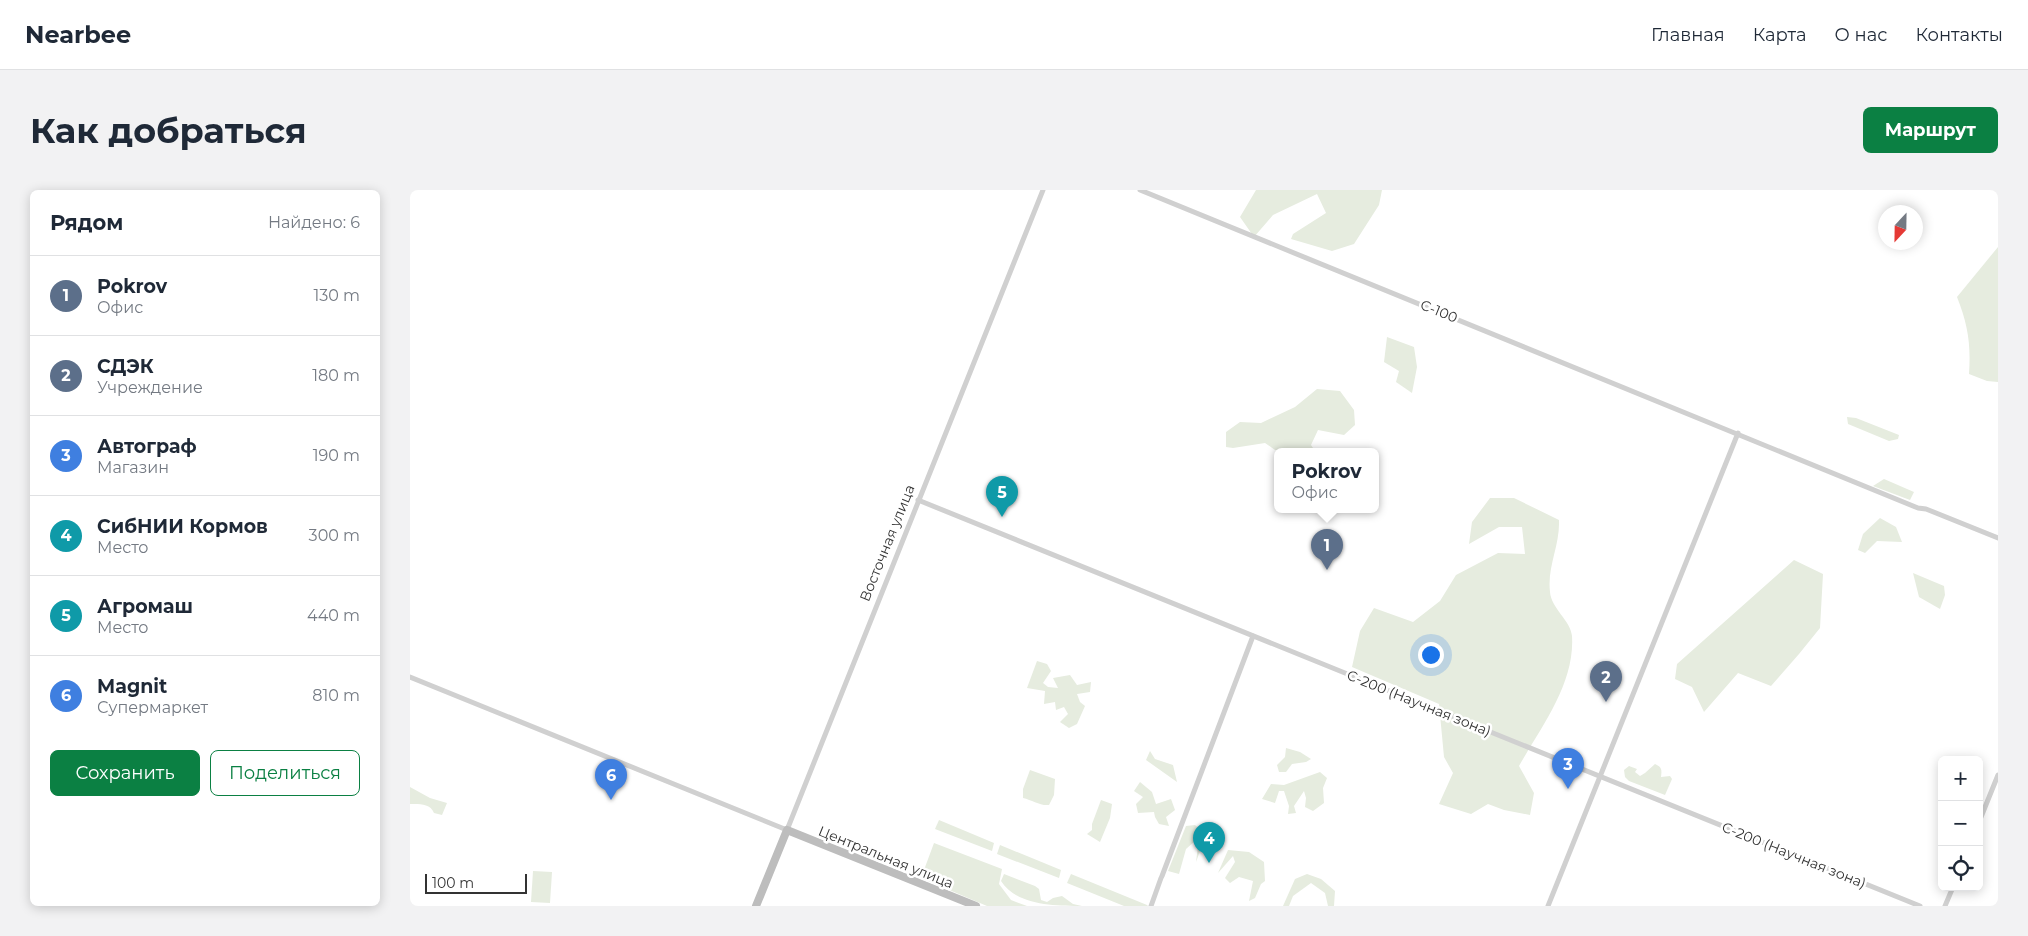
<!DOCTYPE html>
<html lang="ru">
<head>
<meta charset="utf-8">
<style>
	:root { --surface:#fff; --page:#f2f2f3; --text:#1f2937; --muted:#747a83; --line:#e0e1e3; --accent:#0b8043 }
	body { margin:0; font-family:Montserrat,sans-serif; background:var(--page); color:var(--text) }
	.controls { position:absolute; right:15px; bottom:15px; display:grid; overflow:hidden; border-radius:8px; box-shadow:0 2px 12px #0003 }
	.controls button { width:45px; height:45px; display:grid; place-items:center; padding:0; border:0; border-bottom:1px solid var(--line); background:var(--surface); color:var(--text); font:25px sans-serif }
	.compass { position:absolute; left:1468px; top:15px; width:45px; height:45px; border-radius:50%; background:var(--surface); box-shadow:0 2px 12px #0003; rotate:202deg }
	.scale { position:absolute; left:15px; bottom:12px; width:102px; box-sizing:border-box; padding-left:5px; border:2px solid #333; border-top:0; font-size:14px; line-height:18px; white-space:nowrap; color:#333; -webkit-text-stroke:4px #fff; paint-order:stroke }
	.you { position:absolute; left:1020px; top:464px; width:18px; height:18px; margin:-12px; border:4px solid #fff; border-radius:50%; background:#1a73e8; box-shadow:0 0 0 8px #1a73e833 }
	.badge { display:grid; place-items:center; width:32px; height:32px; border-radius:50%; background:var(--accent); color:#fff; font-size:16px; font-weight:700 }
	.pin { position:absolute; translate:-50% -41px; filter:drop-shadow(0 1px 2px #0008) }
	.pin::after { content:''; position:absolute; top:26px; width:18px; height:15px; background:inherit; clip-path:polygon(0 0,100% 0,50% 100%) }
	.popup { position:absolute; left:864px; top:258px; width:105px; height:65px; box-sizing:border-box; display:grid; place-content:center; border-radius:8px; background:var(--surface); filter:drop-shadow(0 1px 4px #0005); font-size:16px; white-space:nowrap; color:var(--muted) }
	.popup b { font-size:19px; color:var(--text) }
	.popup::after { content:''; position:absolute; left:50%; top:100%; margin-left:-10px; border:10px solid transparent; border-top-color:var(--surface) }
	.list { margin:0; padding:0; list-style:none }
	h2 { display:flex; justify-content:space-between; align-items:center; height:65px; margin:0; padding:0 20px; font-size:21px }
	h2 small { font-size:16px; font-weight:400; color:var(--muted) }
	.list li { display:grid; grid-template-columns:32px 1fr auto; gap:15px; align-items:center; box-sizing:border-box; height:80px; padding:0 20px; border-top:1px solid var(--line) }
	.list b { display:block; font-size:19px; white-space:nowrap }
	.list p { margin:0; font-size:16px; white-space:nowrap; color:var(--muted) }
	.list em { font-size:16px; font-style:normal; color:var(--muted) }
	.actions { display:flex; gap:10px; padding:15px 20px }
	.actions a { flex:1; padding:11px 0; border:1px solid var(--accent); border-radius:8px; text-align:center; font-size:18px; color:var(--accent) }
	.actions .main { background:var(--accent); color:#fff }
	.icon { flex:none; width:28px; height:28px; fill:none; stroke:currentColor; stroke-width:2; stroke-linecap:round; stroke-linejoin:round }
	.map { position:relative; flex:none; width:1588px; height:716px; overflow:hidden; border-radius:8px }
	header { display:flex; align-items:center; gap:30px; box-sizing:border-box; height:70px; padding:0 25px; background:var(--surface); border-bottom:1px solid var(--line) }
	header strong { font-size:24px }
	nav { display:flex; gap:28px; margin-inline-start:auto; font-size:18px }
	.intro { display:flex; align-items:center; justify-content:space-between; box-sizing:border-box; height:120px; padding:0 30px }
	h1 { margin:0; font-size:35px }
	.button { padding:12px 22px; border-radius:8px; background:var(--accent); color:#fff; font-size:18px; font-weight:700 }
	main { display:flex; gap:30px; padding:0 30px }
	aside { flex:1; background:var(--surface); border-radius:8px; box-shadow:0 2px 12px #0003 }
	.map>svg:first-child { display:block }
	.green { fill:#e6ecdf }
	.lines { fill:none; stroke-linecap:round; stroke-linejoin:round }
	.street { stroke:#d0d0d0; stroke-width:5 }
	.secondary { stroke:#bdbdbd; stroke-width:8 }
	.labels { text-anchor:middle; stroke-width:5; stroke-linejoin:round; paint-order:stroke }
	.street-label { font-size:14px; fill:#333; stroke:#fff }
</style>
</head>
<body>
<header>
<strong>Nearbee</strong>
<nav><a>Главная</a><a>Карта</a><a>О нас</a><a>Контакты</a></nav>
</header>
<div class="intro"><h1>Как добраться</h1><a class="button">Маршрут</a></div>
<main>
<aside>
<h2>Рядом<small>Найдено: 6</small></h2>
<ul class="list">
<li><span class="badge" style="background:#5c6f8a">1</span><div><b>Pokrov</b><p>Офис</p></div><em>130 m</em></li>
<li><span class="badge" style="background:#5c6f8a">2</span><div><b>СДЭК</b><p>Учреждение</p></div><em>180 m</em></li>
<li><span class="badge" style="background:#3f7fe0">3</span><div><b>Автограф</b><p>Магазин</p></div><em>190 m</em></li>
<li><span class="badge" style="background:#0f9aa8">4</span><div><b>СибНИИ Кормов</b><p>Место</p></div><em>300 m</em></li>
<li><span class="badge" style="background:#0f9aa8">5</span><div><b>Агромаш</b><p>Место</p></div><em>440 m</em></li>
<li><span class="badge" style="background:#3f7fe0">6</span><div><b>Magnit</b><p>Супермаркет</p></div><em>810 m</em></li>
</ul>
<div class="actions"><a class="main">Сохранить</a><a>Поделиться</a></div>
</aside>
<div class="map">
<svg width="1588" height="716" viewBox="0 0 1588 716">
	<rect width="100%" height="100%" fill="#fff"/>
	<g class="green">
		<polygon points="846,0 972,0 969,15 944,54 922,61 881,49 883,44 916,23 907,4 863,25 844,47 830,27"/>
		<path d="M1588,57V192L1577,191L1559,184C1561,154 1558,135 1547,107Z"/>
		<polygon points="977,147 1004,157 1007,177 1002,203 986,192 989,181 974,172"/>
		<polygon points="907,199 930,201 944,220 945,235 934,245 908,240 901,255 905,261 868,262 855,253 823,258 816,257 816,242 830,232 851,233 885,217"/>
		<polygon points="1437,227 1446,228 1489,245 1488,249 1479,251 1438,234"/>
		<polygon points="1474,289 1504,302 1500,310 1463,296"/>
		<path d="M1080,308H1104L1149,330C1150,356 1137,376 1140,402C1141,418 1161,431 1162,446C1165,494 1131,537 1109,576L1124,603L1120,625L1094,620L1078,614L1061,624L1029,614L1043,583L1034,567L1029,514L942,477L950,441L964,418L1003,432L1030,411L1046,385L1088,363L1115,364L1112,337H1089L1059,354L1062,332Z"/>
		<polygon points="1470,328 1486,337 1492,352 1467,351 1455,363 1448,360 1453,344"/>
		<polygon points="1384,370 1413,384 1410,438 1389,464 1361,496 1328,483 1294,522 1282,497 1265,489 1267,474"/>
		<polygon points="1503,383 1534,396 1535,405 1530,419 1509,407"/>
		<polygon points="627,471 637,474 641,481 633,493 638,497 648,498 643,488 660,485 667,495 681,492 680,502 667,504 670,512 675,516 667,534 659,538 650,532 658,524 654,517 646,520 645,512 634,514 635,501 617,498"/>
		<polygon points="876,558 890,562 901,569 896,572 882,574 876,582 869,582 867,575 875,567"/>
		<polygon points="740,561 745,569 763,575 767,592 736,570"/>
		<path d="M1245,574C1252,577 1252,580 1251,587L1260,586L1262,589L1255,605L1219,591L1215,587L1214,580L1219,576L1227,579L1225,582L1230,586L1235,583Z"/>
		<path d="M620,580L645,589L644,605L639,615C630,616 622,610 613,608V599Z"/>
		<polygon points="910,582 917,588 913,598 914,613 903,621 895,617 896,608 894,601 884,616 886,623 878,624 879,616 874,601 869,601 865,613 852,609 861,594 874,595"/>
		<polygon points="730,592 742,602 746,614 761,609 765,620 756,627 759,636 749,634 745,627 744,622 728,623 726,614 733,607 724,601"/>
		<path d="M0,597L20,608L37,613L32,625L24,623C20,613 9,614 0,614Z"/>
		<polygon points="691,610 702,614 700,628 690,652 677,644 682,640 682,634"/>
		<polygon points="529,630 584,653 582,661 525,639"/>
		<polygon points="785,635 796,645 786,672 788,656 785,651 776,659 769,684 758,681 776,636"/>
		<polygon points="524,653 592,679 589,694 601,710 617,716 577,716 511,688"/>
		<polygon points="590,655 651,680 649,688 587,664"/>
		<polygon points="818,660 839,662 854,672 855,691 851,694 845,708 839,711 843,691 829,687 820,693 815,688 825,672 823,666 808,683"/>
		<polygon points="123,681 142,682 140,713 121,712"/>
		<path d="M594,684L625,696L629,699L631,710L637,712L643,708L652,706L663,714L672,716C645,716 607,716 591,691Z"/>
		<polygon points="661,684 737,715 738,716 714,716 657,693"/>
		<polygon points="897,684 911,689 925,701 924,716 918,716 915,703 901,693 883,706 879,716 873,716 885,689"/>
	</g>
	<g class="lines">
		<g class="street">
			<polyline points="730,0 1508,318 1516,319 1588,348"/>
			<polyline points="508,310 1510,716"/>
			<polyline points="0,487 377,640 633,0"/>
			<polyline points="1569,632 1588,585"/>
			<polyline points="752,686 843,446"/>
			<polyline points="741,716 751,688"/>
			<polyline points="1138,716 1328,243"/>
			<polyline points="1535,716 1543,697"/>
		</g>
		<polyline class="secondary" points="346,716 377,640 566,716"/>
	</g>
	<g class="labels">
		<g class="street-label">
			<text transform="translate(1029 121) rotate(22)" y="5">С-100</text>
			<text transform="translate(477 353) rotate(-68)" y="5">Восточная улица</text>
			<text transform="translate(1009 513) rotate(22)" y="5">С-200 (Научная зона)</text>
			<text transform="translate(1384 665) rotate(22)" y="5">С-200 (Научная зона)</text>
			<text transform="translate(476 667) rotate(22)" y="5">Центральная улица</text>
		</g>
	</g>
</svg>
<div class="controls">
<button>+</button>
<button>−</button>
<button><svg class="icon" aria-label="locate" viewBox="0 0 24 24"><circle cx="12" cy="12" r="6"/><path d="M12 2v4M12 18v4M2 12h4M18 12h4"/></svg></button>
</div>
<svg class="compass" viewBox="-18 -18 36 36"><path d="M0-13l5 13h-10z" fill="#e53935"/><path d="M0 13l5-13h-10z" fill="#747a83"/></svg>
<div class="scale">100 m</div>
<div class="you"></div>
<div class="pin badge" style="left:917px;top:380px;background:#5c6f8a">1</div>
<div class="popup"><b>Pokrov</b>Офис</div>
<div class="pin badge" style="left:1196px;top:512px;background:#5c6f8a">2</div>
<div class="pin badge" style="left:1158px;top:599px;background:#3f7fe0">3</div>
<div class="pin badge" style="left:799px;top:673px;background:#0f9aa8">4</div>
<div class="pin badge" style="left:592px;top:327px;background:#0f9aa8">5</div>
<div class="pin badge" style="left:201px;top:610px;background:#3f7fe0">6</div>
</div>
</main>
</body>
</html>
